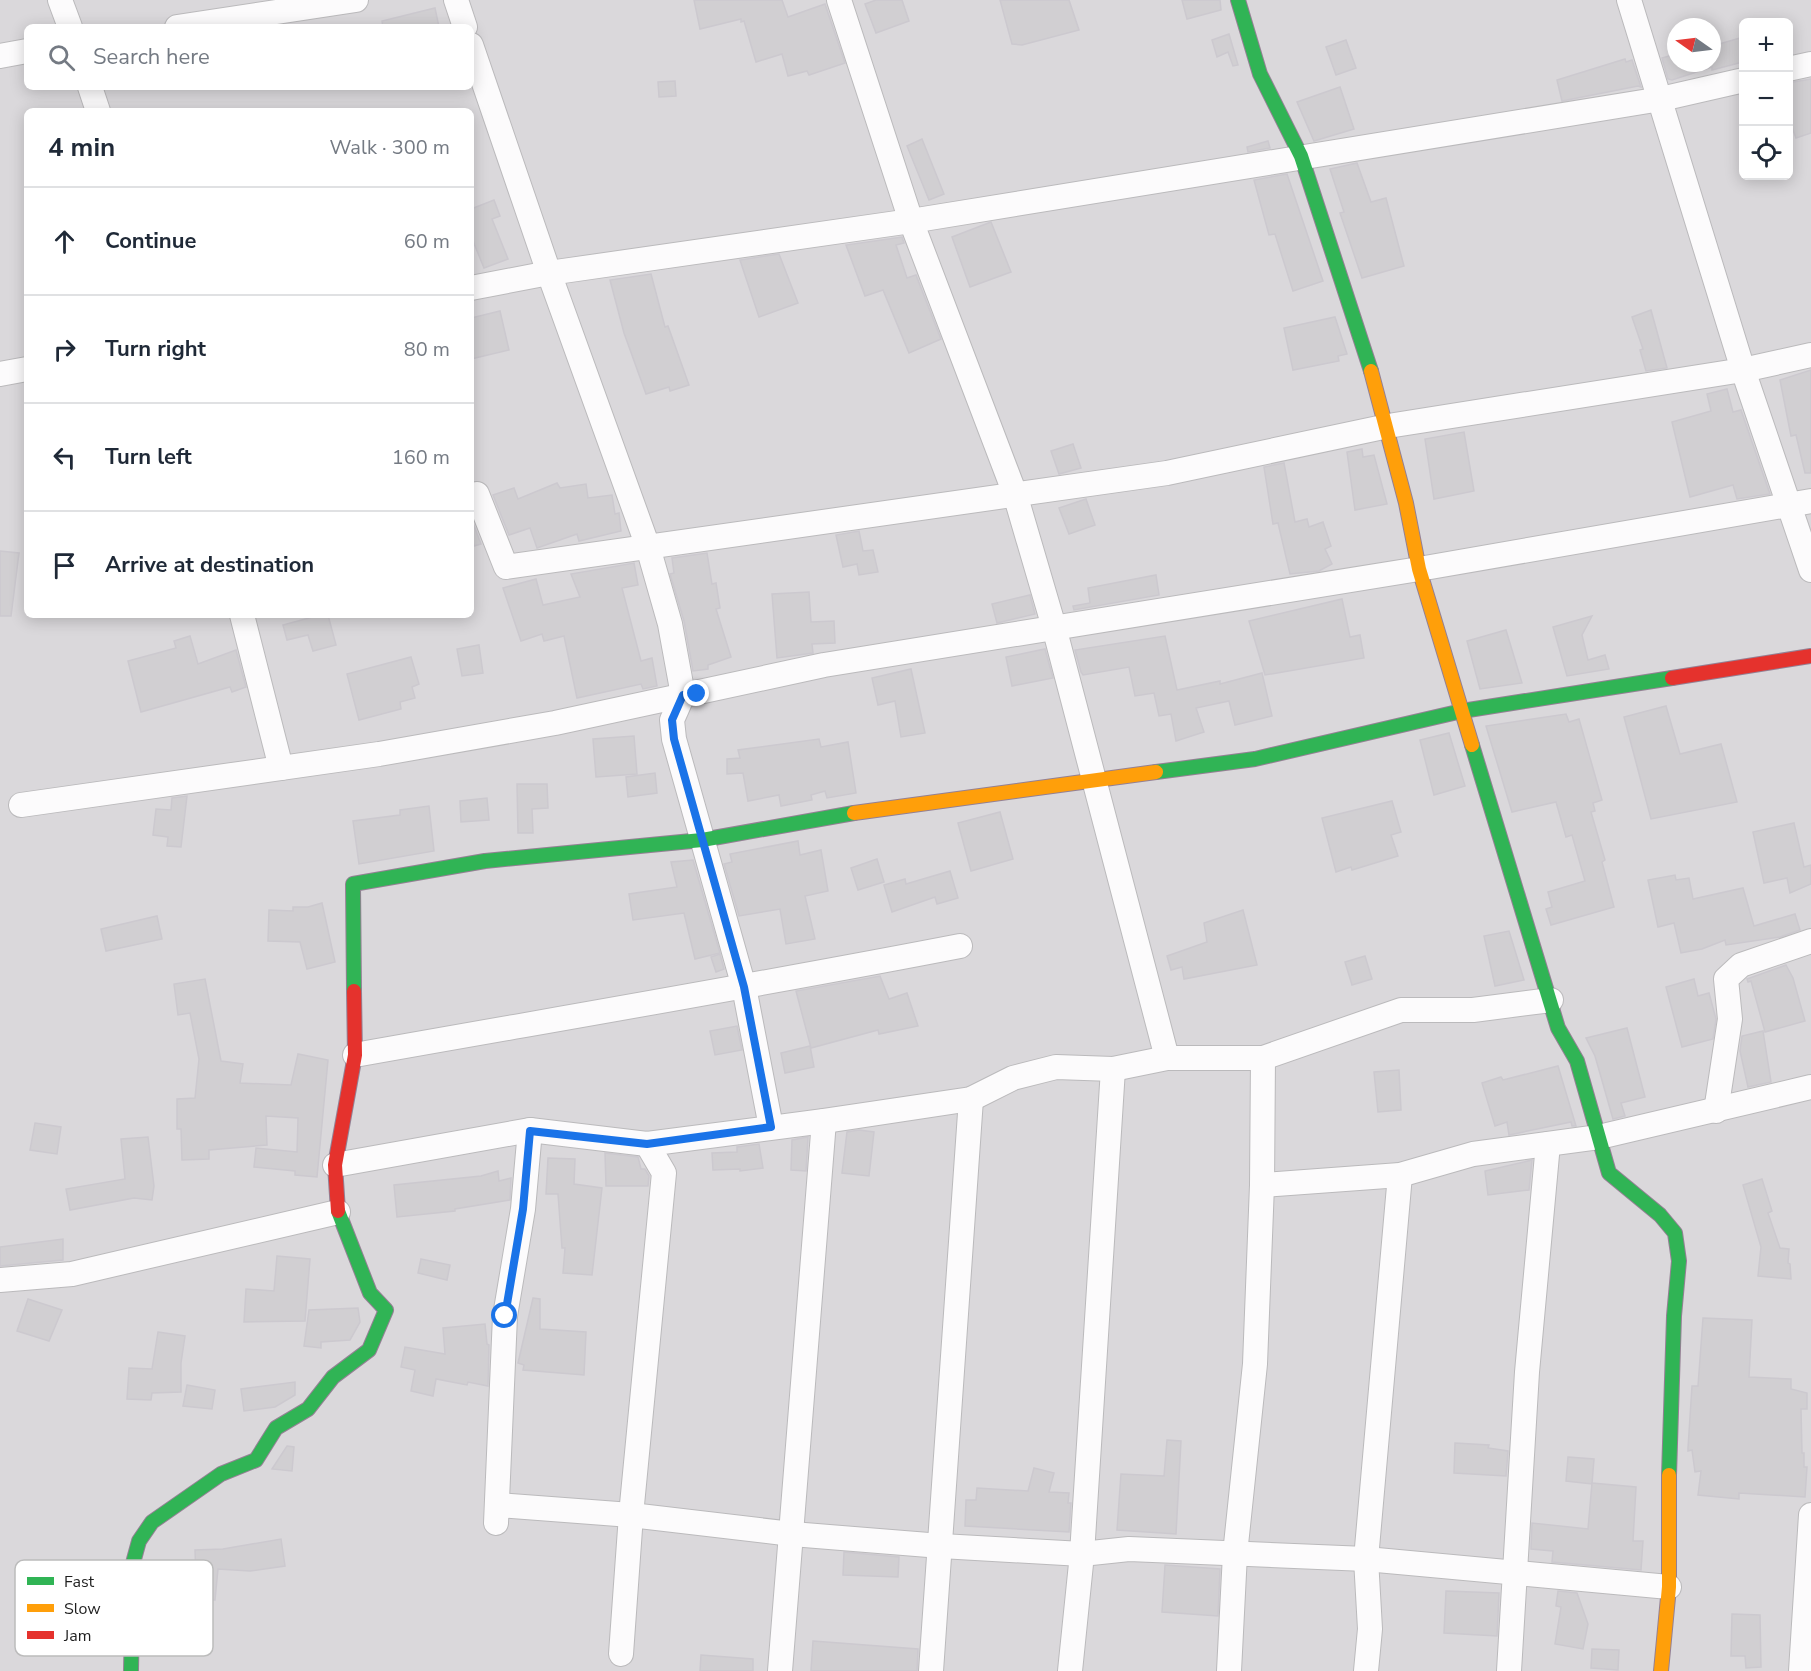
<!DOCTYPE html>
<html lang="en">
<head>
<meta charset="utf-8">
<style>
	:root { --surface:#fff; --page:#f2f2f3; --text:#1f2937; --muted:#747a83; --line:#e0e1e3 }
	body { margin:0; font-family:"Nunito Sans",sans-serif; background:var(--page); color:var(--text) }
	.controls { position:absolute; right:18px; top:18px; display:grid; overflow:hidden; border-radius:9px; box-shadow:0 3px 15px #0003 }
	.controls button { width:54px; height:54px; display:grid; place-items:center; padding:0; border:0; border-bottom:2px solid var(--line); background:var(--surface); color:var(--text); font:30px sans-serif }
	.compass { position:absolute; left:1667px; top:18px; width:54px; height:54px; border-radius:50%; background:var(--surface); box-shadow:0 3px 15px #0003; rotate:284deg }
	.stop { position:absolute; width:18px; height:18px; margin:-14px; border:4px solid #1a73e8; border-radius:50%; background:#fff }
	.stop.end { background:#1a73e8; border-color:#fff; box-shadow:0 2px 6px #0008 }
	.list { margin:0; padding:0; list-style:none }
	h2 { display:flex; justify-content:space-between; align-items:center; height:78px; margin:0; padding:0 24px; font-size:26px }
	h2 small { font-size:20px; font-weight:400; color:var(--muted) }
	.list li { display:grid; grid-template-columns:39px 1fr auto; gap:18px; align-items:center; box-sizing:border-box; height:108px; padding:0 24px; border-top:2px solid var(--line) }
	.list b { display:block; font-size:22px; white-space:nowrap }
	.list em { font-size:20px; font-style:normal; color:var(--muted) }
	.icon { flex:none; width:33px; height:33px; fill:none; stroke:currentColor; stroke-width:2; stroke-linecap:round; stroke-linejoin:round }
	.map { position:relative; flex:none; width:1811px; height:1671px; overflow:hidden }
	.search { position:absolute; background:var(--surface); box-shadow:0 3px 15px #0003; left:24px; top:24px; width:450px; height:66px; display:flex; align-items:center; gap:15px; box-sizing:border-box; padding:0 21px; border-radius:9px; color:var(--muted); font-size:22px }
	.panel { position:absolute; background:var(--surface); box-shadow:0 3px 15px #0003; left:24px; top:108px; width:450px; height:510px; border-radius:9px }
	.map>svg:first-child { display:block }
	.residential { fill:#dad8db; fill-rule:evenodd }
	.building { fill:#d1cfd2; stroke:#ccc9cf; stroke-width:1.5 }
	.lines { fill:none; stroke-linecap:round; stroke-linejoin:round }
	.street-casing { stroke:#bbbabc; stroke-width:26 }
	.fast-casing { stroke:#948094; stroke-width:16 }
	.slow-casing { stroke:#948094; stroke-width:16 }
	.jam-casing { stroke:#948094; stroke-width:16 }
	.street { stroke:#fcfbfc; stroke-width:24 }
	.fast { stroke:#30b455; stroke-width:14 }
	.slow { stroke:#ff9f0a; stroke-width:14 }
	.jam { stroke:#e5322d; stroke-width:14 }
	.route { stroke:#1a73e8; stroke-width:8 }
	.key { fill:#fff; stroke:#bcbcbc; stroke-width:1.5 }
	.key-label { font-size:16px; fill:#1e1e1e }
</style>
</head>
<body>
<div class="map">
<svg width="1811" height="1671" viewBox="0 0 1811 1671">
	<rect width="100%" height="100%" fill="#eae7ec"/>
	<path class="residential" d="M0,0H1811V1671H0ZM1744,22H1788V176H1744ZM27,27H471V87H27ZM1676,27H1712V63H1676ZM27,111H471V615H27Z"/>
	<g class="building">
		<polygon points="694,0 782,0 788,17 825,4 845,63 809,75 807,71 788,76 782,54 756,62 744,21 741,22 741,19 700,29"/>
		<polygon points="876,0 902,0 909,21 876,33 865,4"/>
		<polygon points="1000,0 1069,0 1079,30 1022,45 1012,44"/>
		<polygon points="1182,0 1220,0 1221,10 1187,19"/>
		<polygon points="435,8 439,27 383,27 382,21"/>
		<polygon points="1229,34 1238,65 1233,66 1228,52 1217,57 1212,40"/>
		<polygon points="1740,38 1743,62 1712,70 1712,67 1672,80 1668,79 1662,58 1676,54 1676,63 1712,63 1712,46"/>
		<polygon points="1346,40 1356,68 1336,75 1326,47"/>
		<polygon points="1625,59 1626,62 1632,60 1641,87 1638,86 1562,101 1557,80"/>
		<polygon points="1811,79 1811,133 1796,138 1788,116 1788,83"/>
		<polygon points="675,81 676,96 659,97 658,82"/>
		<polygon points="1340,87 1354,129 1314,141 1297,102"/>
		<polygon points="922,139 944,194 929,200 907,146"/>
		<polygon points="1268,141 1270,148 1248,152 1247,147"/>
		<polygon points="1357,163 1371,202 1386,198 1404,266 1362,278 1340,213 1344,212 1330,169"/>
		<polygon points="1287,174 1323,281 1293,291 1275,234 1269,235 1254,180"/>
		<polygon points="494,200 500,216 492,219 508,259 484,268 471,236 471,209"/>
		<polygon points="991,222 1011,272 970,287 952,237"/>
		<polygon points="902,237 904,243 896,245 907,278 916,275 941,339 909,353 883,290 865,296 846,245"/>
		<polygon points="779,254 798,303 759,317 740,260"/>
		<polygon points="651,274 665,327 668,326 689,385 670,391 669,387 646,394 624,333 610,280"/>
		<polygon points="1651,310 1667,368 1646,371 1640,350 1643,349 1632,317"/>
		<polygon points="500,311 509,350 471,359 471,318"/>
		<polygon points="1335,317 1347,354 1338,356 1339,361 1293,370 1284,328"/>
		<polygon points="1811,370 1811,473 1805,473 1796,435 1791,436 1780,380"/>
		<polygon points="1727,389 1733,412 1741,410 1770,494 1737,499 1733,485 1690,497 1672,422 1711,411 1707,394"/>
		<polygon points="1464,432 1474,491 1434,499 1425,439"/>
		<polygon points="1073,444 1081,468 1059,474 1051,451"/>
		<polygon points="1362,449 1363,457 1374,455 1387,504 1355,510 1347,452"/>
		<polygon points="1284,463 1295,522 1307,519 1309,527 1323,522 1331,546 1325,549 1332,564 1319,571 1290,574 1278,523 1273,524 1264,467"/>
		<polygon points="557,483 560,488 586,484 588,498 612,495 615,514 619,513 621,531 579,541 577,534 537,548 530,528 509,535 493,495 514,488 518,499"/>
		<polygon points="1086,499 1095,525 1069,534 1059,508"/>
		<polygon points="471,518 481,544 474,546 471,534"/>
		<polygon points="859,531 863,551 873,550 878,572 859,575 857,564 843,567 836,535"/>
		<polygon points="0,551 19,553 11,616 0,616"/>
		<polygon points="707,553 712,584 716,583 720,608 716,609 731,657 708,665 708,669 693,671 684,621 670,574 674,573 672,558"/>
		<polygon points="634,563 638,585 622,588 641,661 652,658 657,686 643,689 641,684 577,698 564,636 544,641 542,634 521,641 503,588 536,579 543,605 580,597 571,574"/>
		<polygon points="1156,575 1159,595 1074,610 1073,606 1090,603 1088,588"/>
		<polygon points="809,592 811,622 834,621 835,643 812,644 813,653 777,658 772,594"/>
		<polygon points="1030,595 1035,614 997,623 992,604"/>
		<polygon points="1342,599 1350,637 1360,635 1364,658 1265,675 1249,621"/>
		<polygon points="320,615 328,615 336,645 313,651 308,635 287,640 283,625"/>
		<polygon points="1592,616 1582,635 1588,660 1605,655 1609,669 1567,676 1553,627"/>
		<polygon points="1506,630 1522,683 1480,689 1467,641"/>
		<polygon points="190,636 198,664 236,650 246,687 232,692 230,687 141,712 128,661 176,648 174,641"/>
		<polygon points="1165,636 1177,690 1220,681 1220,684 1262,673 1272,716 1235,725 1229,701 1196,708 1204,732 1176,741 1171,714 1159,716 1154,693 1135,696 1129,667 1083,675 1081,672 1075,650"/>
		<polygon points="479,645 483,673 462,676 457,649"/>
		<polygon points="1045,649 1053,678 1012,686 1006,657"/>
		<polygon points="411,657 419,684 412,687 415,698 400,702 401,709 359,720 347,674"/>
		<polygon points="911,669 925,733 901,737 895,701 878,705 872,678"/>
		<polygon points="1666,706 1680,754 1721,744 1737,802 1651,819 1624,717"/>
		<polygon points="1566,714 1569,722 1579,719 1602,800 1593,803 1595,811 1591,812 1605,860 1602,862 1614,907 1551,925 1546,909 1552,907 1548,892 1585,881 1572,835 1566,837 1556,802 1512,812 1486,726"/>
		<polygon points="1449,733 1465,786 1434,795 1420,740"/>
		<polygon points="634,736 637,774 596,777 593,739"/>
		<polygon points="819,739 821,747 848,742 856,793 827,798 825,791 811,795 812,800 781,806 779,795 748,801 743,773 727,774 727,759 740,758 738,750"/>
		<polygon points="655,773 657,793 628,797 626,777"/>
		<polygon points="517,784 547,784 548,808 532,809 533,833 518,833"/>
		<polygon points="187,796 181,847 167,846 168,837 153,835 156,809 171,810 172,798"/>
		<polygon points="487,798 489,820 461,822 460,801"/>
		<polygon points="1392,801 1401,832 1391,835 1398,856 1352,870 1351,867 1336,872 1322,818"/>
		<polygon points="429,806 434,851 359,864 353,821 400,815 400,810"/>
		<polygon points="1000,812 1013,859 971,871 958,823"/>
		<polygon points="1794,823 1804,867 1811,865 1811,884 1790,893 1787,878 1764,883 1753,832"/>
		<polygon points="798,841 800,855 821,850 828,891 805,896 815,939 786,944 780,909 739,916 724,864 732,862 730,854"/>
		<polygon points="877,859 884,882 858,890 851,868"/>
		<polygon points="693,860 720,953 695,959 684,913 633,920 629,894 677,887 671,862"/>
		<polygon points="950,871 958,898 937,904 935,897 892,912 884,885 905,879 906,884"/>
		<polygon points="1675,875 1676,880 1689,878 1693,899 1743,888 1754,926 1795,914 1800,930 1780,937 1726,945 1725,940 1702,949 1681,953 1674,923 1658,927 1648,880"/>
		<polygon points="322,903 335,962 307,969 300,942 268,941 269,910 293,911 293,907 308,907"/>
		<polygon points="1243,910 1257,965 1184,979 1182,967 1171,970 1167,956 1207,942 1204,923"/>
		<polygon points="157,916 162,939 106,951 101,929"/>
		<polygon points="1509,931 1524,980 1495,986 1484,936"/>
		<polygon points="720,954 724,969 716,972 711,957"/>
		<polygon points="1365,956 1372,979 1352,985 1345,962"/>
		<polygon points="1786,965 1793,978 1805,1021 1765,1032 1751,981 1748,982 1747,979"/>
		<polygon points="880,976 889,999 907,993 918,1026 879,1034 878,1030 811,1048 796,991"/>
		<polygon points="205,979 221,1061 243,1064 240,1083 291,1085 298,1054 328,1060 317,1177 295,1175 295,1171 254,1167 256,1148 297,1152 298,1118 266,1116 267,1145 209,1150 209,1159 182,1160 181,1129 177,1129 177,1099 195,1098 199,1059 190,1013 178,1015 174,984"/>
		<polygon points="1694,979 1698,996 1709,993 1716,1019 1713,1039 1682,1047 1666,987"/>
		<polygon points="737,1026 742,1050 715,1055 710,1031"/>
		<polygon points="1627,1028 1645,1097 1621,1103 1625,1116 1613,1119 1595,1056 1586,1038"/>
		<polygon points="1763,1031 1771,1082 1748,1087 1740,1051 1742,1036"/>
		<polygon points="810,1046 814,1067 785,1073 781,1053"/>
		<polygon points="1558,1066 1576,1126 1572,1126 1571,1122 1509,1135 1507,1122 1495,1126 1482,1083 1501,1077 1503,1080"/>
		<polygon points="1399,1070 1401,1110 1378,1112 1374,1072"/>
		<polygon points="35,1123 61,1127 57,1154 30,1150"/>
		<polygon points="859,1130 874,1132 869,1176 842,1173 847,1132"/>
		<polygon points="148,1137 154,1186 152,1200 134,1198 70,1210 66,1189 125,1179 121,1139"/>
		<polygon points="808,1137 806,1171 791,1170 792,1140"/>
		<polygon points="759,1144 763,1168 740,1171 740,1169 713,1170 712,1153 737,1152 737,1147"/>
		<polygon points="605,1153 638,1157 641,1169 645,1169 649,1176 648,1186 606,1186"/>
		<polygon points="548,1158 575,1159 574,1184 602,1188 592,1275 563,1273 565,1248 562,1248 558,1194 546,1194"/>
		<polygon points="1532,1160 1529,1190 1488,1195 1485,1171"/>
		<polygon points="498,1171 499,1181 511,1178 510,1200 455,1209 455,1211 397,1217 394,1185 481,1176"/>
		<polygon points="1762,1179 1772,1211 1768,1213 1780,1248 1789,1249 1788,1263 1790,1264 1791,1279 1758,1276 1761,1247 1743,1185"/>
		<polygon points="63,1239 63,1260 0,1266 0,1247"/>
		<polygon points="277,1256 310,1259 305,1321 244,1322 246,1289 274,1291"/>
		<polygon points="421,1259 450,1265 447,1280 418,1273"/>
		<polygon points="533,1298 540,1299 540,1329 586,1332 584,1375 523,1370 524,1365 518,1363"/>
		<polygon points="28,1299 62,1310 49,1341 17,1331"/>
		<polygon points="358,1308 360,1322 350,1340 321,1342 321,1348 304,1346 309,1310"/>
		<polygon points="1703,1318 1752,1320 1749,1377 1791,1379 1791,1389 1807,1393 1807,1409 1801,1409 1802,1453 1804,1453 1804,1467 1807,1467 1805,1497 1739,1493 1739,1499 1698,1495 1701,1471 1695,1472 1692,1450 1688,1451 1688,1448 1692,1386 1698,1386"/>
		<polygon points="485,1324 487,1344 489,1345 488,1386 468,1382 467,1385 436,1379 433,1396 411,1391 415,1370 401,1367 405,1347 445,1354 443,1328"/>
		<polygon points="158,1332 185,1336 181,1363 181,1392 152,1393 151,1400 127,1399 129,1368 152,1369"/>
		<polygon points="295,1382 295,1395 275,1407 244,1411 241,1389"/>
		<polygon points="187,1385 215,1390 212,1409 183,1406"/>
		<polygon points="1167,1440 1181,1441 1176,1534 1117,1530 1121,1474 1164,1476"/>
		<polygon points="1455,1443 1489,1445 1488,1448 1508,1451 1506,1476 1454,1473"/>
		<polygon points="287,1446 294,1447 292,1471 272,1469"/>
		<polygon points="1568,1457 1594,1459 1592,1484 1566,1481"/>
		<polygon points="1034,1468 1054,1473 1049,1492 1069,1493 1068,1503 1071,1503 1069,1532 965,1526 966,1500 976,1500 977,1488 1028,1491"/>
		<polygon points="1592,1483 1636,1487 1633,1541 1643,1541 1641,1570 1552,1562 1553,1551 1531,1549 1532,1523 1588,1529"/>
		<polygon points="281,1539 285,1566 250,1571 218,1569 215,1600 168,1600 170,1576 196,1578 195,1550 223,1549"/>
		<polygon points="844,1552 899,1557 898,1577 843,1575"/>
		<polygon points="1165,1565 1220,1569 1218,1616 1162,1612"/>
		<polygon points="1446,1591 1499,1593 1497,1636 1444,1633"/>
		<polygon points="1558,1591 1577,1593 1588,1624 1583,1649 1555,1644 1561,1607 1556,1606"/>
		<polygon points="1732,1614 1760,1615 1761,1667 1746,1668 1745,1656 1731,1656"/>
		<polygon points="813,1641 918,1649 917,1671 811,1671"/>
		<polygon points="1592,1649 1619,1650 1618,1670 1591,1668"/>
		<polygon points="701,1655 753,1659 753,1671 700,1671"/>
	</g>
	<g class="lines">
		<defs>
			<g id="street">
				<polyline points="60,0 70,27"/>
				<polyline points="456,0 465,27"/>
				<polyline points="839,0 911,221 1015,494 1054,627 1167,1058"/>
				<polyline points="1629,0 1743,370 1811,570"/>
				<polyline points="177,27 356,0"/>
				<polyline points="471,45 549,273 648,547 670,624 683,695 672,720 674,739 744,987 771,1127"/>
				<polyline points="0,56 27,51"/>
				<polyline points="1788,69 1811,64"/>
				<polyline points="90,87 98,111"/>
				<polyline points="471,288 549,273 911,221 1661,99 1744,80"/>
				<polyline points="0,374 27,369"/>
				<polyline points="477,494 506,567 1167,473 1388,426 1743,370 1811,355"/>
				<polyline points="242,615 281,768"/>
				<polyline points="21,805 379,754 555,723 824,665 1419,569 1811,501"/>
				<path d="M355,1055C557,1019 759,985 960,946"/>
				<polyline points="1716,1111 1730,1019 1726,979 1741,965 1811,941"/>
				<polyline points="335,1165 530,1130 647,1144 824,1121 971,1099 1013,1078 1056,1067 1113,1069 1167,1058 1263,1058 1401,1010 1473,1010 1551,1000"/>
				<polyline points="1262,1185 1400,1175 1473,1154 1599,1137 1811,1087"/>
				<polyline points="0,1280 72,1274 338,1212"/>
				<polyline points="497,1505 631,1515 792,1534 941,1546 1082,1554 1129,1549 1366,1559 1669,1587"/>
				<polyline points="496,1523 505,1316 523,1209 530,1130"/>
				<polyline points="621,1654 631,1515 664,1173 647,1144"/>
				<polyline points="780,1671 824,1121"/>
				<polyline points="931,1671 971,1099"/>
				<polyline points="1070,1671 1082,1554 1113,1069"/>
				<polyline points="1229,1671 1235,1554 1255,1364 1262,1185 1263,1058"/>
				<polyline points="1366,1671 1370,1629 1366,1559 1400,1175"/>
				<polyline points="1509,1671 1527,1372 1548,1144"/>
				<polyline points="1801,1671 1811,1515"/>
			</g>
			<g id="fast">
				<polyline points="1238,0 1260,74 1301,156 1371,371"/>
				<polyline points="1472,745 1558,1028 1577,1061 1609,1173 1660,1215 1675,1233 1679,1261 1674,1316 1669,1475"/>
				<polyline points="1156,772 1255,759 1462,711 1672,678"/>
				<polyline points="354,991 353,884 485,861 702,840 854,813"/>
				<polyline points="131,1671 133,1563 139,1541 152,1522 221,1474 256,1460 276,1428 308,1409 333,1377 369,1350 386,1310 370,1293 338,1211"/>
			</g>
			<g id="slow">
				<polyline points="1371,371 1406,503 1419,569 1472,745"/>
				<polyline points="854,813 1156,772"/>
				<polyline points="1661,1671 1669,1587 1669,1475"/>
			</g>
			<g id="jam">
				<polyline points="1672,678 1811,656"/>
				<polyline points="338,1211 335,1165 355,1055 354,991"/>
			</g>
		</defs>
		<use href="#street" class="street-casing"/>
		<use href="#fast" class="fast-casing"/>
		<use href="#slow" class="slow-casing"/>
		<use href="#jam" class="jam-casing"/>
		<use href="#street" class="street"/>
		<use href="#fast" class="fast"/>
		<use href="#slow" class="slow"/>
		<use href="#jam" class="jam"/>
	</g>
	<g class="lines">
		<polyline class="route" points="505,1316 523,1209 530,1131 647,1144 771,1127 744,987 674,739 672,720 683,695 697,694"/>
	</g>
	<rect x="15" y="1560" width="198" height="96" rx="9" class="key"/>
	<rect x="27" y="1577" width="27" height="8" fill="#30b455"/>
	<rect x="27" y="1604" width="27" height="8" fill="#ff9f0a"/>
	<rect x="27" y="1631" width="27" height="8" fill="#e5322d"/>
	<g class="key-label">
		<text x="64" y="1587">Fast</text>
		<text x="64" y="1614">Slow</text>
		<text x="64" y="1641">Jam</text>
	</g>
</svg>
<div class="controls">
<button>+</button>
<button>−</button>
<button><svg class="icon" aria-label="locate" viewBox="0 0 24 24"><circle cx="12" cy="12" r="6"/><path d="M12 2v4M12 18v4M2 12h4M18 12h4"/></svg></button>
</div>
<svg class="compass" viewBox="-18 -18 36 36"><path d="M0-13l5 13h-10z" fill="#e53935"/><path d="M0 13l5-13h-10z" fill="#747a83"/></svg>
<div class="stop" style="left:505px;top:1316px"></div>
<div class="stop end" style="left:697px;top:694px"></div>
<div class="search"><svg class="icon" aria-label="search" viewBox="0 0 24 24"><circle cx="10" cy="10" r="6"/><path d="M15 15l6 6"/></svg>Search here</div>
<section class="panel">
<h2>4 min<small>Walk · 300 m</small></h2>
<ul class="list">
<li><svg class="icon" aria-label="ahead" viewBox="0 0 24 24"><path d="M12 20V5M6 11l6-6 6 6"/></svg><div><b>Continue</b></div><em>60 m</em></li>
<li><svg class="icon" aria-label="right" viewBox="0 0 24 24"><path d="M7 20v-9h11M14 6l5 5-5 5"/></svg><div><b>Turn right</b></div><em>80 m</em></li>
<li><svg class="icon" aria-label="left" viewBox="0 0 24 24"><path d="M17 20v-9H6M10 6l-5 5 5 5"/></svg><div><b>Turn left</b></div><em>160 m</em></li>
<li><svg class="icon" aria-label="arrive" viewBox="0 0 24 24"><path d="M6 21V4h12l-3 4 3 4H6"/></svg><div><b>Arrive at destination</b></div></li>
</ul>
</section>
</div>
</body>
</html>
